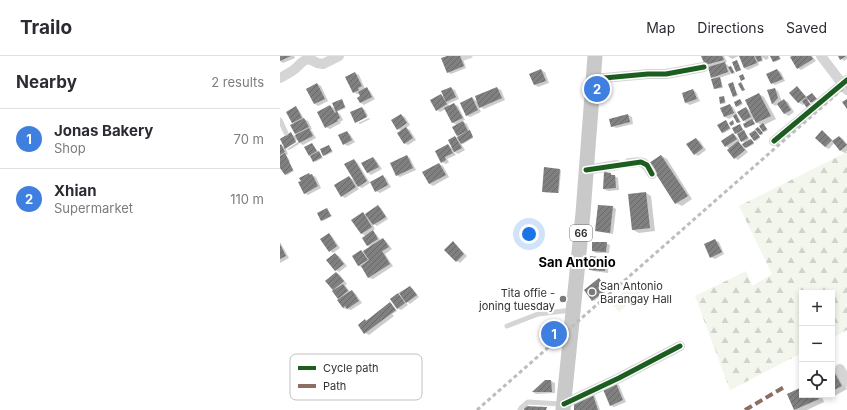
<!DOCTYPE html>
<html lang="en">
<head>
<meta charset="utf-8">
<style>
	:root { --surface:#fff; --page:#f7f7f7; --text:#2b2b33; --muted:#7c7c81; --line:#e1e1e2; --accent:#111827 }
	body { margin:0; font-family:Inter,sans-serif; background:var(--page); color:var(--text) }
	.controls { position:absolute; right:12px; bottom:12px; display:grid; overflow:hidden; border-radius:0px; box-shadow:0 2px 6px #0003 }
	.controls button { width:36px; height:36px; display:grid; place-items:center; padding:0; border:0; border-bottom:1px solid var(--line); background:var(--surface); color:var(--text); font:20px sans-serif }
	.you { position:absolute; left:249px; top:178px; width:14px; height:14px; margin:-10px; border:3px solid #fff; border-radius:50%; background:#1a73e8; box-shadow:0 0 0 6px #1a73e833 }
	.badge { display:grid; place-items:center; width:26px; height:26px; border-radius:50%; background:var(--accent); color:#fff; font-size:13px; font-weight:700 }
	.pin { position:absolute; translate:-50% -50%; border:2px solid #fff; box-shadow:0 1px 4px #0006 }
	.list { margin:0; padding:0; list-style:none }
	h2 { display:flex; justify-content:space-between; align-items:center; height:52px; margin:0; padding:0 16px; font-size:17px }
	h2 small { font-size:13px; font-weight:400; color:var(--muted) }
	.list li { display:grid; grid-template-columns:26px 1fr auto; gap:12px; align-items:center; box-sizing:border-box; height:60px; padding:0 16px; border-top:1px solid var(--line) }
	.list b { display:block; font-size:15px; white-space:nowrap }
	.list p { margin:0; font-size:13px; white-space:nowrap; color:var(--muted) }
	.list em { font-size:13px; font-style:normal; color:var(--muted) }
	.icon { flex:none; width:22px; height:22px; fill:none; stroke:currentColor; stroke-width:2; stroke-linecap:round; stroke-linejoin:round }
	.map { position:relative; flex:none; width:567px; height:354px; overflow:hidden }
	header { display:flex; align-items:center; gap:24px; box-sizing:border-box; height:56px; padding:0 20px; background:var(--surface); border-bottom:1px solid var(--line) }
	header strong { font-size:19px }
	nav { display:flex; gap:22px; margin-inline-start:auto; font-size:14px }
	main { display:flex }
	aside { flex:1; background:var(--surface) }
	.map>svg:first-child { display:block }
	.forest { fill:url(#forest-firs) }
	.pitch { fill:#f2f6ed }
	.shadow { fill:#0003 }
	.building { fill:url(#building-hatch) }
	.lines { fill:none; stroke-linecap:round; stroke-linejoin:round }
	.lane { stroke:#d5d5d5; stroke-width:5 }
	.street { stroke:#d5d5d5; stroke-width:10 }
	.primary { stroke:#c9c9c9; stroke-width:15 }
	.rail { stroke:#bdbdbd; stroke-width:3; stroke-dasharray:4 3; stroke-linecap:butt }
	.quiet { stroke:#8d6e63; stroke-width:4; stroke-dasharray:8 4; stroke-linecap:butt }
	.cycleway-casing { stroke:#fff; stroke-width:8 }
	.cycleway { stroke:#1b5e20; stroke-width:5 }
	.poi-dot { fill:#797979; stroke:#fff; stroke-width:1.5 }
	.labels { text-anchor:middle; stroke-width:4; stroke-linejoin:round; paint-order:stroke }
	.shield { fill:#fff; stroke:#6f6f6f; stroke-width:1 }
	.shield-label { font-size:10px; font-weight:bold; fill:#313131 }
	.poi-label { font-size:11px; fill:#313131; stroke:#fff; text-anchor:start }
	.quarter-label { font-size:13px; font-weight:bold; fill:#000; stroke:#fff }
	.key { fill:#fff; stroke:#c1c1c1; stroke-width:1 }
	.key-label { font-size:11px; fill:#313131 }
</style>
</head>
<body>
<header>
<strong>Trailo</strong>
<nav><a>Map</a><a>Directions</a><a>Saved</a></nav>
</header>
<main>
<aside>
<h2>Nearby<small>2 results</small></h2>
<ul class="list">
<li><span class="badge" style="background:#3f7fe0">1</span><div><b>Jonas Bakery</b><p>Shop</p></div><em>70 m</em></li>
<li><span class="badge" style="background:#3f7fe0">2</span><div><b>Xhian</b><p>Supermarket</p></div><em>110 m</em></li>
</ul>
</aside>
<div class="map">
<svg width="567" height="354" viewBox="0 0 567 354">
	<defs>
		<pattern id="forest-firs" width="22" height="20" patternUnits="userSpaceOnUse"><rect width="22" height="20" fill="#f2f6ed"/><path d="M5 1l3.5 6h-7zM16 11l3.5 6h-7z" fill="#d0d3cc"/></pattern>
		<pattern id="building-hatch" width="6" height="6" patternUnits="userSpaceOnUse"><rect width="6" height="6" fill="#808080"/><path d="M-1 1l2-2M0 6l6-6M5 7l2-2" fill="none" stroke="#696969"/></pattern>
	</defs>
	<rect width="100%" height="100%" fill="#fff"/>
	<polygon class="forest" points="567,96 567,274 552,282 552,237 522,237 522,297 450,334 415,240 466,215 472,230 492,218 459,150"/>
	<polygon class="pitch" points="354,226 362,235 339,256 331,247"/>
	<g class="shadow">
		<polygon points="0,0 14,0 15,2 3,7 0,5"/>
		<polygon points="169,0 182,0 186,12 171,18 168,16"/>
		<polygon points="422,0 444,0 447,6 444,7 448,9 449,12 452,12 455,17 454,18 450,16 451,18 439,22 441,23 443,32 435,33 436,23 432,21 431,11 426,9"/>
		<polygon points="448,0 459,0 452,3"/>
		<polygon points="460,0 488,0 489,2 486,4 482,1 483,5 480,6 478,5 479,9 468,14 464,12"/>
		<polygon points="491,0 499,0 501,3 495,6"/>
		<polygon points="514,0 532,0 536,5 521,14 518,12"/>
		<polygon points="559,0 567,0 567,3 564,5"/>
		<polygon points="261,14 265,16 269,27 258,31 255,29"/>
		<polygon points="497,14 501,16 505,25 495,29 492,27"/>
		<polygon points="75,17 79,19 85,33 87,33 90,35 95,43 84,49 81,47 80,37 77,38 74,36"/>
		<polygon points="37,28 41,30 48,45 38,50 35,48 27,33"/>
		<polygon points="453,28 458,39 455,41 454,40"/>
		<polygon points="171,32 175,34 179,43 168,48 170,51 174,48 178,50 185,64 182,65 187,68 193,82 183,88 180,86 185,94 178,98 173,95 176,99 167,103 169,106 166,108 162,106 168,89 173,93 175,81 177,82 180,81 178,80 177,69 173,67 166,53 160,56 157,54 161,39 165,41"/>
		<polygon points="217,32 221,34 225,44 204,53 198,50 201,56 190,61 186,59 192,42 198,46"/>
		<polygon points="517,32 527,41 532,38 538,44 533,47 529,43 523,49 519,47 511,37"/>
		<polygon points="494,33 498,35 502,46 504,44 508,46 514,56 509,60 505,58 498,47 496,50 492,48 488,35"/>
		<polygon points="413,34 416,36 420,45 410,49 406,47"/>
		<polygon points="479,38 484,41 496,63 484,69 488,74 485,76 480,73 483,78 482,79 477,77 480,82 476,85 474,84 475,75 480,78 478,72 483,75 482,69 477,67 475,63 473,64 475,68 467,72 466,72 467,67 464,65 459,56 466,52 472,56"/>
		<polygon points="444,41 446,47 443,48 441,47"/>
		<polygon points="62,44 66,52 56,56 60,58 63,64 60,66 61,67 50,73 46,71 50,50 56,53"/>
		<polygon points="460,44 463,48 458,51 457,50"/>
		<polygon points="450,49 453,51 461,66 459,67 454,60 449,63 445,61 442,53"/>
		<polygon points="16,52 19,54 24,63 28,65 32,73 30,74 32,75 36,82 23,89 18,86 21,84 20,82 6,91 6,92 5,91 8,98 6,99 10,105 9,106 14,115 7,119 0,110 0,90 1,89 6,92 1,84 11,78 15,80 18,79 15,77 11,70 15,68 12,67 7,56"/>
		<polygon points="82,52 85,54 88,60 77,65 77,66 76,66"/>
		<polygon points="121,59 125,61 130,69 126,72 130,74 136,84 128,89 124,87 122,75 118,73"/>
		<polygon points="348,59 352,61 353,68 336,72 332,70"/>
		<polygon points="89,62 90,63 80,68 78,67"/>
		<polygon points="446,65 451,73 444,77 442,76"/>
		<polygon points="460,69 470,84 472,85 474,88 467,92 463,90 468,96 458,104 455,102 450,93 446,90 453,78 456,80 460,85 458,86 462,89 465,87 462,85 458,78 455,77"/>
		<polygon points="67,76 70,78 75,86 68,90 64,88"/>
		<polygon points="542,76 554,86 560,81 563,83 567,88 567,95 565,97 561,95 555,86 549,93 545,91"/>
		<polygon points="416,83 420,85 426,94 418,100 415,98"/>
		<polygon points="18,86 19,88 9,94 7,93"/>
		<polygon points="32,88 43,102 35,106 26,91"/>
		<polygon points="49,90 53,96 45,100 44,99"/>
		<polygon points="127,100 130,102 136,114 120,121 116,119"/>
		<polygon points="382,100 387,103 412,143 402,150 396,147"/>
		<polygon points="93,102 96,104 102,113 91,119 88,117 83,107"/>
		<polygon points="74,104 77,106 90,127 82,132 76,129 79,133 65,142 62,140 69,121 75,125"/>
		<polygon points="159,108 163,110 169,121 153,130 150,128 144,116"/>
		<polygon points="280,114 281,114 279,137 264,136"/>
		<polygon points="29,118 36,121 41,132 28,139 24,137 22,125"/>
		<polygon points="331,118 338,122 339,134 328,135 324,133"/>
		<polygon points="103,120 106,122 111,131 100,137 96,135 91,127"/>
		<polygon points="366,137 371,140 375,175 359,177 353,174"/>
		<polygon points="98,150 101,152 108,163 97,170 92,167 95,173 92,175 96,178 101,185 103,183 106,185 112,193 105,198 113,210 93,223 89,222 83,212 79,210 73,200 81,195 83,196 91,191 88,190 86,180 82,178 83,157 86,159"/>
		<polygon points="333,151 336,153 333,178 320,176 316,174"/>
		<polygon points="47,153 52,160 43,165 42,164"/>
		<polygon points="49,178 52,180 60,192 53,197 50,195"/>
		<polygon points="435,184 439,186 444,198 435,203 431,201"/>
		<polygon points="0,186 9,202 0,207"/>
		<polygon points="173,186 187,200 180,207 177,205"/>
		<polygon points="326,187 330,189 329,197 316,197 313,195"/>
		<polygon points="55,198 59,200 67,210 59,216 56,214"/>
		<polygon points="311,201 326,203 329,205 328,217 313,215 310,213"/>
		<polygon points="56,217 60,219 67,228 65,229 71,237 73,236 76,238 82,247 71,254 63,252 59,245 61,243 58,242 46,225"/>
		<polygon points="320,224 328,234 314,245 313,244"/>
		<polygon points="130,231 133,233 139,241 130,248 124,244 128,249 121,254 117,252 118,238 124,242"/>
		<polygon points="110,247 117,255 112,258 114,260 89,279 85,277 79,269 85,264 87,265"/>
		<polygon points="552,309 554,310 567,333 551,342 546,339 552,339"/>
		<polygon points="265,325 271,325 275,327 275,337 256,338 253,336"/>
		<polygon points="335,327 339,329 346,346 334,351 330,349"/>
		<polygon points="522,332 522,339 541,339 544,346 527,354 515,354 508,338"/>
		<polygon points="312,338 315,340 320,354 295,354"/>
	</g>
	<g class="building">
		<polygon points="0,0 11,0 0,5"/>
		<polygon points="167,0 180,0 184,10 167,17 161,2"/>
		<polygon points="421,0 442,0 444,4 425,9"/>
		<polygon points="459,0 474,0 477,7 464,12"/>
		<polygon points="475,0 481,0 482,4 478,6"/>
		<polygon points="490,0 499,0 500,3 493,6"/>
		<polygon points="512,0 531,0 533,3 517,13 510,1"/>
		<polygon points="558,0 566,0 560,4"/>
		<polygon points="457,4 461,14 456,16 452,6"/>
		<polygon points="445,6 448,16 431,22 428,11"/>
		<polygon points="451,10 454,16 452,18 448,11"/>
		<polygon points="261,13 266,25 254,29 249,18"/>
		<polygon points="497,13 503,23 491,28 486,18"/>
		<polygon points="75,16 82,30 78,32 79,34 73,37 65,21"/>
		<polygon points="463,18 465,23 461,25 459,20"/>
		<polygon points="440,21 442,31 434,33 431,23"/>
		<polygon points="453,26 457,39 453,41 448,28"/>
		<polygon points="461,26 465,34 462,35 458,28"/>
		<polygon points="37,27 45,43 34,48 26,33"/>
		<polygon points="517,30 526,41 518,47 509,37"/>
		<polygon points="87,31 92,41 80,47 77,42 80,40 78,36"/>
		<polygon points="171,31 176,41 166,46 161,35"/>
		<polygon points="217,31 222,42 199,52 195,40"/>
		<polygon points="495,32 498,42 492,48 487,34"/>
		<polygon points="413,33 417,43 405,47 402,37"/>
		<polygon points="479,37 491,60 476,67 465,44"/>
		<polygon points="532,37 537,43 531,47 526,41"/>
		<polygon points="161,38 167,48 156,55 150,44"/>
		<polygon points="444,40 445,46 440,48 439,41"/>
		<polygon points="192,41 198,54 186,60 180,47"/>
		<polygon points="526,42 531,49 527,52 522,45"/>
		<polygon points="62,43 65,51 57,55 60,62 57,64 58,65 45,72 37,56 50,49 55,57 56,56 52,47"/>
		<polygon points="460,43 462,47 456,51 454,46"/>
		<polygon points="504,43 511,54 504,58 497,48"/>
		<polygon points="567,43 567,53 562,46"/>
		<polygon points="174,47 183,62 172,67 164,52"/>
		<polygon points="450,48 454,57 444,61 440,52"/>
		<polygon points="16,50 22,62 12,67 6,56"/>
		<polygon points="82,51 87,61 75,67 70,56"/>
		<polygon points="466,51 471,61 463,65 457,56"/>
		<polygon points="121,58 127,67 117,74 111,64"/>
		<polygon points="348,58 350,66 331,71 329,63"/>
		<polygon points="456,58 460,66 457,67 453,60"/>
		<polygon points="24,62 29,71 15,78 10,69"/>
		<polygon points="472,63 475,68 465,72 463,68"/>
		<polygon points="446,64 450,72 442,77 437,69"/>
		<polygon points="453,64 454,68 451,70 449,67"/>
		<polygon points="183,65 188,75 177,80 172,71"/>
		<polygon points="483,67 487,73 483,76 479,70"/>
		<polygon points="460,68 463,74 455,78 452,72"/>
		<polygon points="126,71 133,82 124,88 117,77"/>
		<polygon points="478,71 483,77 480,79 475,73"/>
		<polygon points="29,72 33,80 19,87 15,79"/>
		<polygon points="190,74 193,81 181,88 177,81"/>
		<polygon points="464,74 468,82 461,86 457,78"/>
		<polygon points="475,74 480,81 474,85 469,78"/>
		<polygon points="542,74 552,84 545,91 535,82"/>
		<polygon points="67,75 72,84 63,89 58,79"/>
		<polygon points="11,76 16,86 5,93 0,83"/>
		<polygon points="453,77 457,83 445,91 441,85"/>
		<polygon points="175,80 182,92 174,96 168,84"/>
		<polygon points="559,80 567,89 560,95 552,85"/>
		<polygon points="416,82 423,92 414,99 406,88"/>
		<polygon points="471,83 474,87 465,92 462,88"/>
		<polygon points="458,85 465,94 454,103 447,94"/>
		<polygon points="32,87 37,95 29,100 24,91"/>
		<polygon points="1,88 5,96 0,99 0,89"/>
		<polygon points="168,88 173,97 165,101 166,104 161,107 155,95"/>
		<polygon points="49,89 52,95 43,100 40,93"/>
		<polygon points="39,95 42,101 33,106 30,100"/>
		<polygon points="5,97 13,114 5,119 0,112 0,100"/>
		<polygon points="127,99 133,112 116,120 110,107"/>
		<polygon points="381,99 408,140 395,148 369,107"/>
		<polygon points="93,101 99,111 87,117 81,107"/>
		<polygon points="74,103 87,125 78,131 64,108"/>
		<polygon points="159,107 166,119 149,128 142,116"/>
		<polygon points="264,111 280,113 278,137 262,136"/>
		<polygon points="324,116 331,117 331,119 335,119 336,132 323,133"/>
		<polygon points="29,117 30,119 32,118 38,130 24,138 18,126 21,125 19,122"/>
		<polygon points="103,119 108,129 95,136 90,126"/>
		<polygon points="69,120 76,131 61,141 54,129"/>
		<polygon points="366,136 370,172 352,174 348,138"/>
		<polygon points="98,149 106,161 93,169 85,158"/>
		<polygon points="318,149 333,150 330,177 315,175"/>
		<polygon points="47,152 51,160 41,165 37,157"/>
		<polygon points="83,156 92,171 81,178 71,164"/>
		<polygon points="93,174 98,183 87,190 82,182"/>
		<polygon points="49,177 57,190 49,196 40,183"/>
		<polygon points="103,182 109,191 102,195 110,208 88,222 81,210 89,204 83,195"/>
		<polygon points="435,183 442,196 430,202 424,188"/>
		<polygon points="173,185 184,198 176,206 164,194"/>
		<polygon points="312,186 327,186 326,196 312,195"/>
		<polygon points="0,188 6,200 0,203"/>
		<polygon points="81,194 88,204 78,210 72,200"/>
		<polygon points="55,197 64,208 55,215 46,204"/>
		<polygon points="310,200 326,202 325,215 309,214"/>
		<polygon points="56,216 64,225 53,234 45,225"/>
		<polygon points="319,222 327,233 312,245 304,234"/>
		<polygon points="63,228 68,235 58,243 52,235"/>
		<polygon points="130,230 137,239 126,247 119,237"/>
		<polygon points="72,234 79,245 67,253 65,250 63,252 57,244"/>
		<polygon points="118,237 125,247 117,253 110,243"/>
		<polygon points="110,246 116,254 84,278 78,269 85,263 86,265"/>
		<polygon points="552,312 562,330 552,335"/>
		<polygon points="265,324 271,324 272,336 252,336"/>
		<polygon points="335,325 343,344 330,350 322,331"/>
		<polygon points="522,331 522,339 537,339 539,343 514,354 507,338"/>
		<polygon points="312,336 318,354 294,354 294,343"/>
		<polygon points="244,350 267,351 266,354 244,354"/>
	</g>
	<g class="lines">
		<g class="lane">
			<polyline points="184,2 190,0"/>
			<polyline points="0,64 6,77"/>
			<polyline points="227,270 258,258 292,254"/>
			<polyline points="240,354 241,352 248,346 281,348"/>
		</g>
		<g class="street">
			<polyline points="541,0 567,34"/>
			<path d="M0,22C5,19 12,16 16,12C24,4 27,0 37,7L43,8L59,0"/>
			<polyline points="313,23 368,18 386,18 424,11"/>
			<polyline points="494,85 567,24"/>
			<path d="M349,107C363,105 365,105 372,118"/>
			<polyline points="306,114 337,109"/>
			<polyline points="560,313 567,326"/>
			<polyline points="284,348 339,322 400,290"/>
		</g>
		<polyline class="primary" points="283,354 303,157 315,0"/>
		<polyline class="rail" points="197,354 567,29"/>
		<polyline class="quiet" points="465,354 506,330"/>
		<defs>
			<g id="cycleway">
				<polyline points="313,23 368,18 386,18 424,11"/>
				<polyline points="494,85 567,24"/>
				<polyline points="306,114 361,106 367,109 372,118"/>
				<polyline points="284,348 339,322 400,290"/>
			</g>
		</defs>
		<use href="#cycleway" class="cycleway-casing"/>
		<use href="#cycleway" class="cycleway"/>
	</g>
	<g class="poi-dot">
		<circle cx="312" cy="236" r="4"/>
		<circle cx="283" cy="243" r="4"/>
	</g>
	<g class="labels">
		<rect class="shield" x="290" y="169" width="22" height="16" rx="3"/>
		<g class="shield-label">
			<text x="301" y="181">66</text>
		</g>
		<g class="poi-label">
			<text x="320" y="234">San Antonio<tspan x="320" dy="13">Barangay Hall</tspan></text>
			<text x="275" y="241" text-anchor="end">Tita offie -<tspan x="275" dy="13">joning tuesday</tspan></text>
		</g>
		<g class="quarter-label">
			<text x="297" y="211">San Antonio</text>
		</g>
	</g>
	<rect x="10" y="298" width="132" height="46" rx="6" class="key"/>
	<rect x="18" y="310" width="18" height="4" fill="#1b5e20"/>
	<rect x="18" y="328" width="18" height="4" fill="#8d6e63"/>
	<g class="key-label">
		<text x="43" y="316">Cycle path</text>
		<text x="43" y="334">Path</text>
	</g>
</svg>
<div class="controls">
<button>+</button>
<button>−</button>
<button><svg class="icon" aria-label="locate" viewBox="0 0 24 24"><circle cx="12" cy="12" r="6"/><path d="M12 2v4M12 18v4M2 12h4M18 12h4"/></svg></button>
</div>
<div class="you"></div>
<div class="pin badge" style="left:274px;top:278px;background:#3f7fe0">1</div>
<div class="pin badge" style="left:317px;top:33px;background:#3f7fe0">2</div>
</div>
</main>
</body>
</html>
